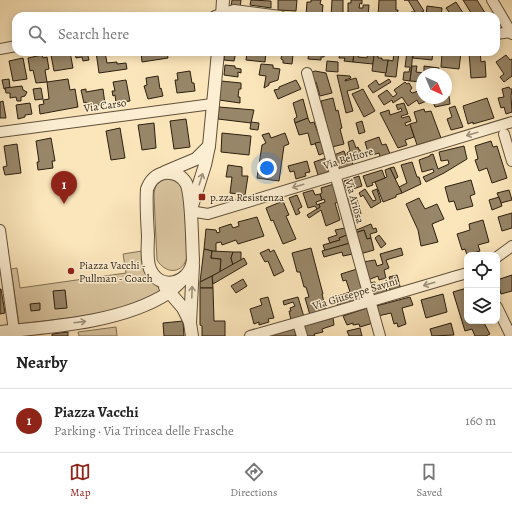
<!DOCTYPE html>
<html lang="en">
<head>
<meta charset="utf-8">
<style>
	:root { --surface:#fff; --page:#f6f6f6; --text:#222; --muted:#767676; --line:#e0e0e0; --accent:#8f2418 }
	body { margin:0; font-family:Alegreya,serif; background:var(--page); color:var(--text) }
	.controls { position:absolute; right:12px; bottom:12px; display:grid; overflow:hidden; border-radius:8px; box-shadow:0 2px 10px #0003 }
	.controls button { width:36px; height:36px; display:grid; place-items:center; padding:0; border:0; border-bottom:1px solid var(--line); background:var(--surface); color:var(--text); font:20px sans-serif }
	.compass { position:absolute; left:416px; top:68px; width:36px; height:36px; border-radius:50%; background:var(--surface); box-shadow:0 2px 10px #0003; rotate:136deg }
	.you { position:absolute; left:267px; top:168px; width:14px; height:14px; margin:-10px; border:3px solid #fff; border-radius:50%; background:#1a73e8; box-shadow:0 0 0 6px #1a73e833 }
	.badge { display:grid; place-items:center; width:26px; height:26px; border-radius:50%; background:var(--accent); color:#fff; font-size:13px; font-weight:700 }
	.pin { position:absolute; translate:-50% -33px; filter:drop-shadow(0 1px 2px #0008) }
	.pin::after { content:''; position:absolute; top:21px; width:14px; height:12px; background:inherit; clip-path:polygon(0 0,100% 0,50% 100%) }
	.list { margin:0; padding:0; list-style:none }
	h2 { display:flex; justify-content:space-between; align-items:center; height:52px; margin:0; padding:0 16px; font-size:17px }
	h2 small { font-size:13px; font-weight:400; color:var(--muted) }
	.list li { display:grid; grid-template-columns:26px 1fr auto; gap:12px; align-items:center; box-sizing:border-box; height:64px; padding:0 16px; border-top:1px solid var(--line) }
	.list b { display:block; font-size:15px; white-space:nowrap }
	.list p { margin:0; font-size:13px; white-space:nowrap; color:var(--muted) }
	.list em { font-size:13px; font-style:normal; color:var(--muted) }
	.icon { flex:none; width:22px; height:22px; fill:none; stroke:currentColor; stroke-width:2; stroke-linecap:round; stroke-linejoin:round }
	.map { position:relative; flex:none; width:512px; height:336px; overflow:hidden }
	.search { position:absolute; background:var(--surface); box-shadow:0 2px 10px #0003; left:12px; right:12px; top:12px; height:44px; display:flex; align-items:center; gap:10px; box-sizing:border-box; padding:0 14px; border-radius:12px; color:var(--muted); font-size:15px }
	.sheet { height:116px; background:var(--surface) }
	nav { display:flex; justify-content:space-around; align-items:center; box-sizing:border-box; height:56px; border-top:1px solid var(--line); background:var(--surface); font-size:11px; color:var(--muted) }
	nav a { display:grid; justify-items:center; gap:2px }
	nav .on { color:var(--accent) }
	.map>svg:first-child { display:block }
	.green { fill:#d8c39d; stroke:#827156 }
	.building { fill:#988668; stroke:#2c1f0f }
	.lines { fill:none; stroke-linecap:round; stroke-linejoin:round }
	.minor-casing { stroke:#60503a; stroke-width:12 }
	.tertiary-casing { stroke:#60503a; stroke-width:14 }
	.minor { stroke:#fceed2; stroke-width:10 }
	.tertiary { stroke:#fceed2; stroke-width:12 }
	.oneway { stroke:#9e917a }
	.poi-dot { fill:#8f2418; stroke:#fceed2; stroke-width:1.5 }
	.labels { text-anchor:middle; stroke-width:3; stroke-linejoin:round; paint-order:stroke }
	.street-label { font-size:11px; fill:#2c1f0f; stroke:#fceed2 }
	.poi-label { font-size:11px; fill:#2c1f0f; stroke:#fceed2; text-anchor:start }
</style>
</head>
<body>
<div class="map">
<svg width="512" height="336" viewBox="0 0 512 336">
	<rect width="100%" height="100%" fill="#fbe5ba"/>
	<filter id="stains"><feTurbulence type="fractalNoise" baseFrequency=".005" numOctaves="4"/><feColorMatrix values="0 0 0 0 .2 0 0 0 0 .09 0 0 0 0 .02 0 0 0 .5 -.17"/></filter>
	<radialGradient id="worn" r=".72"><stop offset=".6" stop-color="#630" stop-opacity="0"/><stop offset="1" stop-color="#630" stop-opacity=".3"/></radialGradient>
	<g class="green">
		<path d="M168,178C178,179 181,184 184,194L187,256C184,274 166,275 157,260L154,196C154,186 158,181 168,178Z"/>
		<polygon points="142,251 149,275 160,288 161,290 159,293 109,313 19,324 11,269 17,268 20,288 126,273 123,254"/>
		<polygon points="116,327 117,336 79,336 78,332"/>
	</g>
	<g class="building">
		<polygon points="232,0 241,0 240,8 231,6"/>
		<polygon points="251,0 271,1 271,8 250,5"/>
		<polygon points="278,0 297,0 296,11 278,10"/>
		<polygon points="311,0 321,0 320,4 323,5 322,16 306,15 307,2 311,2"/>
		<polygon points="332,0 343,0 343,16 331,16"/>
		<polygon points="351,0 362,0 362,4 360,3 359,8 363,8 363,5 369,5 368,16 348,16 348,3 351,3"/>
		<polygon points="379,0 396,0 396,10 398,10 397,16 378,16"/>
		<polygon points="404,0 417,0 424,11 420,13 422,16 411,16 411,12 415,12 408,0"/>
		<polygon points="463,0 477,0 487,16 473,16"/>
		<polygon points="456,2 465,16 450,16 451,15 446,8"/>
		<polygon points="427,6 442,8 441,16 426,16"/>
		<polygon points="70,52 73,68 54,71 51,55"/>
		<polygon points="75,52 87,52 89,60 83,61 82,57 76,58"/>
		<polygon points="96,52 105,52 107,63 117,62 117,64 126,63 127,69 99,73"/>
		<polygon points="141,52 167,52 168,58 142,62"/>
		<polygon points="225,52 236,52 234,61 224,60"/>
		<polygon points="247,52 266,52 265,62 246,60"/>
		<polygon points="309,52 325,52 324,57 321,57 321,60 308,59"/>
		<polygon points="340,52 354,53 353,62 344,61 345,58 339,58"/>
		<polygon points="354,52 359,52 358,57 367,58 368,52 375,52 373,64 353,62"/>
		<polygon points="394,52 399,52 396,77 385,76 388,60 393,61"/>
		<polygon points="407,52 413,52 410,81 403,80 404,72 409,72 410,67 405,67"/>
		<polygon points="413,52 433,52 432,60 413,58"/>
		<polygon points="442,52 461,52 459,69 441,67"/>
		<polygon points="469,52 480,52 481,62 485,61 486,77 471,78"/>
		<polygon points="282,53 293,55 292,64 283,63 283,60 281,59"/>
		<polygon points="42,55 43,58 47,57 49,69 45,70 47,82 36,83 33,70 30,71 28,58"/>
		<polygon points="374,55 378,56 378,58 382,58 382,60 388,60 386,73 372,71"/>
		<polygon points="506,55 510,60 512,59 512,76 504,82 500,77 504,74 496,62"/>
		<polygon points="23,58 27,79 13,81 9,61"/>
		<polygon points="327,61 338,62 338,72 326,71"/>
		<polygon points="261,64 273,65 273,68 280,69 278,80 269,83 269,85 264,88 266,76 259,75"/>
		<polygon points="225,65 235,66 235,68 241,69 241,73 238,72 238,77 224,75"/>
		<polygon points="412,66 417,66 416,72 424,73 422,74 422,82 410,81"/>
		<polygon points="424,66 439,68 438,74 424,74"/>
		<polygon points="190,71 192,83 194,83 195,91 177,93 175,80 178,80 177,73"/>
		<polygon points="315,71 326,73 332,93 320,96 316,82 313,83 310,73"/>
		<polygon points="337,75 350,76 351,78 345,80 345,81 356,78 359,88 347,91 353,111 346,113"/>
		<polygon points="158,76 160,89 161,88 163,96 148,99 144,86 147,85 146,78"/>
		<polygon points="9,79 10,88 4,89 2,80"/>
		<polygon points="68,79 70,90 75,89 78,107 40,114 39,105 44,104 43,100 49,99 47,82"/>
		<polygon points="389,79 391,82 373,93 368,86 376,80 379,85"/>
		<polygon points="126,80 130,101 116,103 115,95 113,96 112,91 115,91 113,82"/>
		<polygon points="296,80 301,89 278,99 274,90 279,89 279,87"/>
		<polygon points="221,81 241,83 241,89 239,89 238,97 240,97 240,103 219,100"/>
		<polygon points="405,82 407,84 409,83 412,88 410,91 412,93 422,90 422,98 446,98 446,97 449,96 450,104 435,107 432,99 419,104 417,100 408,106 402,97 393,103 392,100 384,105 378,96 387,90 393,97 397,94 394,90"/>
		<polygon points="22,86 23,90 27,92 25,96 21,97 21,101 17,101 16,97 10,98 10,93 6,93 5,88"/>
		<polygon points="509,87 510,89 512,89 511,96 512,112 506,114 504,107 501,108 498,98 504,97 502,89"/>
		<polygon points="41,88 43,99 35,100 33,89"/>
		<polygon points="86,89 86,92 103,89 105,104 87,107 86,102 84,103 81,90"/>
		<polygon points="363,89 375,111 364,117 352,94"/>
		<polygon points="333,98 336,111 338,110 342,128 340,129 344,144 332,147 321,101"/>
		<polygon points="487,98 494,118 473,124 473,122 468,124 463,106"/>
		<polygon points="303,99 308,118 295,123 294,119 297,117 293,103"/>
		<polygon points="3,101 6,118 0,118 0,102"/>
		<polygon points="30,103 32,114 25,115 25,117 18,119 16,105"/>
		<polygon points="404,103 408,114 401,116 402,118 409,116 411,121 405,123 406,126 410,124 414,137 405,140 407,145 398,148 380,113 389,110 390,115 402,111 401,108 398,110 396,105"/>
		<polygon points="455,106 463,127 451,130 447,119 452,117 449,108"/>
		<polygon points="219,107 254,110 251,123 218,119"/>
		<polygon points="424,109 425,112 431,111 441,138 417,145 410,124 417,122 414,112"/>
		<polygon points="308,118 310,123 314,122 321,142 311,145 308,133 299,135 295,123"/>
		<polygon points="186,119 190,147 174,149 170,121"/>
		<polygon points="362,121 365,132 359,134 356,123"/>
		<polygon points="251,122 259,123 258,130 250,129"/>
		<polygon points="154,123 156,148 142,150 138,125"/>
		<polygon points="120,128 125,158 111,160 106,131"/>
		<polygon points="222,133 251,136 249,155 221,152"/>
		<polygon points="269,133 271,138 285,133 289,144 284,146 279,181 257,178 262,145 266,143 262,135"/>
		<polygon points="379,137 382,145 386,144 390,154 380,157 379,153 369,156 365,142"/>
		<polygon points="51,138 55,161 52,161 53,168 38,170 37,162 39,162 36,141"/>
		<polygon points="353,140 356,148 358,147 359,150 360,150 362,157 352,161 353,165 339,170 334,155 344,151 348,162 349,162 347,153 350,151 348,142"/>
		<polygon points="491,141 493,147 497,146 507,178 492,183 487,168 479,171 475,160 478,159 475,146"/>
		<polygon points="321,142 324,153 319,155 315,143"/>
		<polygon points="17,144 21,173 5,175 3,167 7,166 4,146"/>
		<polygon points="464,146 467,159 444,173 426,182 423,177 434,172 433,169 422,172 419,160 430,156 430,155 433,154 438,169 449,164 448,160 441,161 439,152"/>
		<polygon points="326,158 331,171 318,175 314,162"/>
		<polygon points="307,161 310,172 305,173 306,176 296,179 294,171 290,172 288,166"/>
		<polygon points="412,162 417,177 419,177 421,184 402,193 399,187 407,183 401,165"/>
		<polygon points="228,165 242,167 242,176 248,176 245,195 230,193 232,177 226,177"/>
		<polygon points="394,167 398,177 395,179 390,168"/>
		<polygon points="390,168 402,193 396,195 396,197 383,202 375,182 387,177 385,170"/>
		<polygon points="382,170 385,178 372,183 373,185 367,187 363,176"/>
		<polygon points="359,176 362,186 347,191 344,181"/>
		<polygon points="471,180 475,194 470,196 473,206 457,210 454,201 449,202 445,187"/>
		<polygon points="334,184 339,202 335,203 340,220 326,226 321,210 309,218 307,215 320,207 319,204 325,202 324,199 322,200 320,194 322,193 321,188"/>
		<polygon points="365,189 373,201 376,200 372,191 377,189 381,202 371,208 363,195 361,197 359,193"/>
		<polygon points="313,190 315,195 320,194 322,200 316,202 317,205 319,204 320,207 317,209 315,206 308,208 303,193"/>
		<polygon points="509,190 512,200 501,203 497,193"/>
		<polygon points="297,195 302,207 298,209 300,213 296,215 289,198"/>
		<polygon points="356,196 361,214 350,218 345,200"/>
		<polygon points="499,197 502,206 492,210 489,200"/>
		<polygon points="419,198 425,209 437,204 444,219 432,224 438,242 421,246 418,230 406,204"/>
		<polygon points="283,201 289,215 286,216 296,239 283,244 273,220 271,221 266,208"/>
		<polygon points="512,213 512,228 502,231 498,217"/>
		<polygon points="257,217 264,236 238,244 236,240 222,245 221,242 216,243 216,252 204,249 206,229 216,230 217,233 220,232 219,228 231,224 233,228 239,226 238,222"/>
		<polygon points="483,220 489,242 478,245 480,251 467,255 465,249 462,250 457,234 470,230 469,224"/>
		<polygon points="371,224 373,229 376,228 377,232 370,234 371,238 367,239 364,230 355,233 354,231"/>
		<polygon points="345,228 347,235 339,238 340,240 330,243 328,238 337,235 335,230"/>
		<polygon points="364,230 367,239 371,238 374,250 360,254 355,233"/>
		<polygon points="347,235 350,243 325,251 323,245 340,240 339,238"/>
		<polygon points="379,235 386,244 381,248 375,238"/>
		<polygon points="350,243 353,254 343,256 342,252 324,257 322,251"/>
		<polygon points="311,248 323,294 322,294 326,310 310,315 305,298 309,297 306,287 304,287 300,272 297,272 292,253"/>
		<polygon points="401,248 403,255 386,260 389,268 384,270 386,278 379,280 378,276 368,280 363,262 375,260 377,266 383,264 380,254"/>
		<polygon points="204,249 212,251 211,258 221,259 220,272 200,282"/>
		<polygon points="269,249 270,252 274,250 284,271 274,276 268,261 265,262 260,253"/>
		<polygon points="212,251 233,252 231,258 233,265 220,272 221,259 211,258"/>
		<polygon points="233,252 241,252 241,260 233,265 231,258"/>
		<polygon points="244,258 247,264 213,284 212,276"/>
		<polygon points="357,269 365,299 338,307 335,297 350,292 346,280 343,281 341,274"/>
		<polygon points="397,275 401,290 391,293 388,284 391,283 389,277"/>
		<polygon points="512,275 512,291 501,294 497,280"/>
		<polygon points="212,276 213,288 200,288 200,282"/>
		<polygon points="243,279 247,286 236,293 231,286"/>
		<polygon points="375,282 377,288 386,285 387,294 373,298 368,283"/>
		<polygon points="200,288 213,288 214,321 225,321 225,336 202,336 202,326 200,325"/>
		<polygon points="467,288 467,321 483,321 490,334 486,336 475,336 472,329 465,331 453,292"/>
		<polygon points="0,289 1,289 5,313 0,314"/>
		<polygon points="65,290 67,308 55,309 53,291"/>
		<polygon points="443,294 447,312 426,318 421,300"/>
		<polygon points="268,297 274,318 268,319 269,322 259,325 259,322 254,324 250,309 262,305 260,299"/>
		<polygon points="298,297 304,317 291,320 289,311 291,311 290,308 295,306 293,302 284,305 283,301"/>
		<polygon points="410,297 413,305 402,308 406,324 398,327 397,323 394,324 391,313 378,316 376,306"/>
		<polygon points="40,303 40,310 31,311 30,304"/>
		<polygon points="367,308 373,323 360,327 359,324 353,325 353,323 347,325 343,316"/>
		<polygon points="333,318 334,325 322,329 323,332 314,334 315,336 306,336 303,326"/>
		<polygon points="183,321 184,336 164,336 163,323"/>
		<polygon points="451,323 454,335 432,336 430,329"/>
		<polygon points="360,328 362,336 349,336 347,331"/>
		<polygon points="294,329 296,336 269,336"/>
		<polygon points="68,332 68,336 52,336 52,334"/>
	</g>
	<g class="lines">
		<defs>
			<g id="minor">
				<polyline points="492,0 512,34"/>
				<polyline points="215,16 234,10 280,16"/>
				<polyline points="496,34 512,32"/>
				<polyline points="0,49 16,46"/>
				<polyline points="307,73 380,336"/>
				<polyline points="0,132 212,104"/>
				<polyline points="504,134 512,161"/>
				<polyline points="190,211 208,214 512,122"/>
				<polyline points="0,230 14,331"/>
				<polyline points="497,257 512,246"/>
				<polyline points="497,307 511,336"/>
				<polyline points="298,323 302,336"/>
				<path d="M250,336C323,316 395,294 467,273"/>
			</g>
			<g id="tertiary">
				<polyline points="222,16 223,0"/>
				<polyline points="165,172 196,159 209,146"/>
				<path d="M164,173C173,172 181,175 186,183C192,194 192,244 193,260C190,284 160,292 150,269C146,259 148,246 148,235C147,220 146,204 147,189C150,181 155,175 164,173Z"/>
				<polyline points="192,206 205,165 209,146 218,52"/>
				<polyline points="165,287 183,308 190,322"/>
				<path d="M0,332C52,327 124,322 168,293C173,289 178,284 182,280"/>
				<polyline points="192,336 190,323 193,265"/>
			</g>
		</defs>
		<use href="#minor" class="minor-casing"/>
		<use href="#tertiary" class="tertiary-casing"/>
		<use href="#minor" class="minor"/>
		<use href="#tertiary" class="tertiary"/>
	</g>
	<defs><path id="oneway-shaft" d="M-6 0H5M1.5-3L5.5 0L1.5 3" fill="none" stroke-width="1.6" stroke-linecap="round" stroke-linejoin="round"/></defs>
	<g class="oneway">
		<use href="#oneway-shaft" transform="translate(472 134) rotate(164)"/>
		<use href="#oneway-shaft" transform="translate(201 179) rotate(-72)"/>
		<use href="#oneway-shaft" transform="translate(298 186) rotate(163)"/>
		<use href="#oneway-shaft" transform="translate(429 284) rotate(164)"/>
		<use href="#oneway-shaft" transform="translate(192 292) rotate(-88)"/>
		<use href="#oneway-shaft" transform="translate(80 322) rotate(-7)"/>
	</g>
	<g class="poi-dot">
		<rect x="198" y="193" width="8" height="8" rx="2"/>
		<circle cx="71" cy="271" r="4"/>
	</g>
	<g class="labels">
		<g class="street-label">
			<text transform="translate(105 105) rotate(-8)" y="4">Via Carso</text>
			<text transform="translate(348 158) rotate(-17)" y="4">Via Belfiore</text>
			<text transform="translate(355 201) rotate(75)" y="4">Via Ariosa</text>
			<text transform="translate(355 293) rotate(-17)" y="4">Via Giuseppe Savini</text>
		</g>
		<g class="poi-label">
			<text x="210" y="201">p.zza Resistenza</text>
			<text x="79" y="269">Piazza Vacchi -<tspan x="79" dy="13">Pullman - Coach</tspan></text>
		</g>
	</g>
	<rect width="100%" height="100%" filter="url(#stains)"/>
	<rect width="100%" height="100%" fill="url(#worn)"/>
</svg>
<div class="controls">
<button><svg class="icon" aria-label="locate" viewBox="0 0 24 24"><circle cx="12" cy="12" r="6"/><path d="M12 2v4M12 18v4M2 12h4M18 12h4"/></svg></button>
<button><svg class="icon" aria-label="layers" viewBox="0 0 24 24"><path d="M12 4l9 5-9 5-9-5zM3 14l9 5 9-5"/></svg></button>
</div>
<svg class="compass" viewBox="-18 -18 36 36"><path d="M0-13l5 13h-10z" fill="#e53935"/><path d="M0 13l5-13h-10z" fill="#767676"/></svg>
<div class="you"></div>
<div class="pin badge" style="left:64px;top:204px">1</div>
<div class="search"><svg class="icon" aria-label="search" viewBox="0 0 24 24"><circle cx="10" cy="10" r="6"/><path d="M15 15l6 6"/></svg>Search here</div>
</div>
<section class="sheet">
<h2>Nearby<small></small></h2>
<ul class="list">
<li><span class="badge">1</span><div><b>Piazza Vacchi</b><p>Parking · Via Trincea delle Frasche</p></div><em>160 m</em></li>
</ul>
</section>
<nav>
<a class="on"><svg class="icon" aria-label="map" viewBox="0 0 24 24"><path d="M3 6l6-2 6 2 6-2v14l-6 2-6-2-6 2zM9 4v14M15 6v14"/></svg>Map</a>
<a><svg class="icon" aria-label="directions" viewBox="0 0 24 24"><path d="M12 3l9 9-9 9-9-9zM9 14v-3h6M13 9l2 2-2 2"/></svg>Directions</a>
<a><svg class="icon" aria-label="saved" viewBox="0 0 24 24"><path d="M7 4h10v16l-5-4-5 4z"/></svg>Saved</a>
</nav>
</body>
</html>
